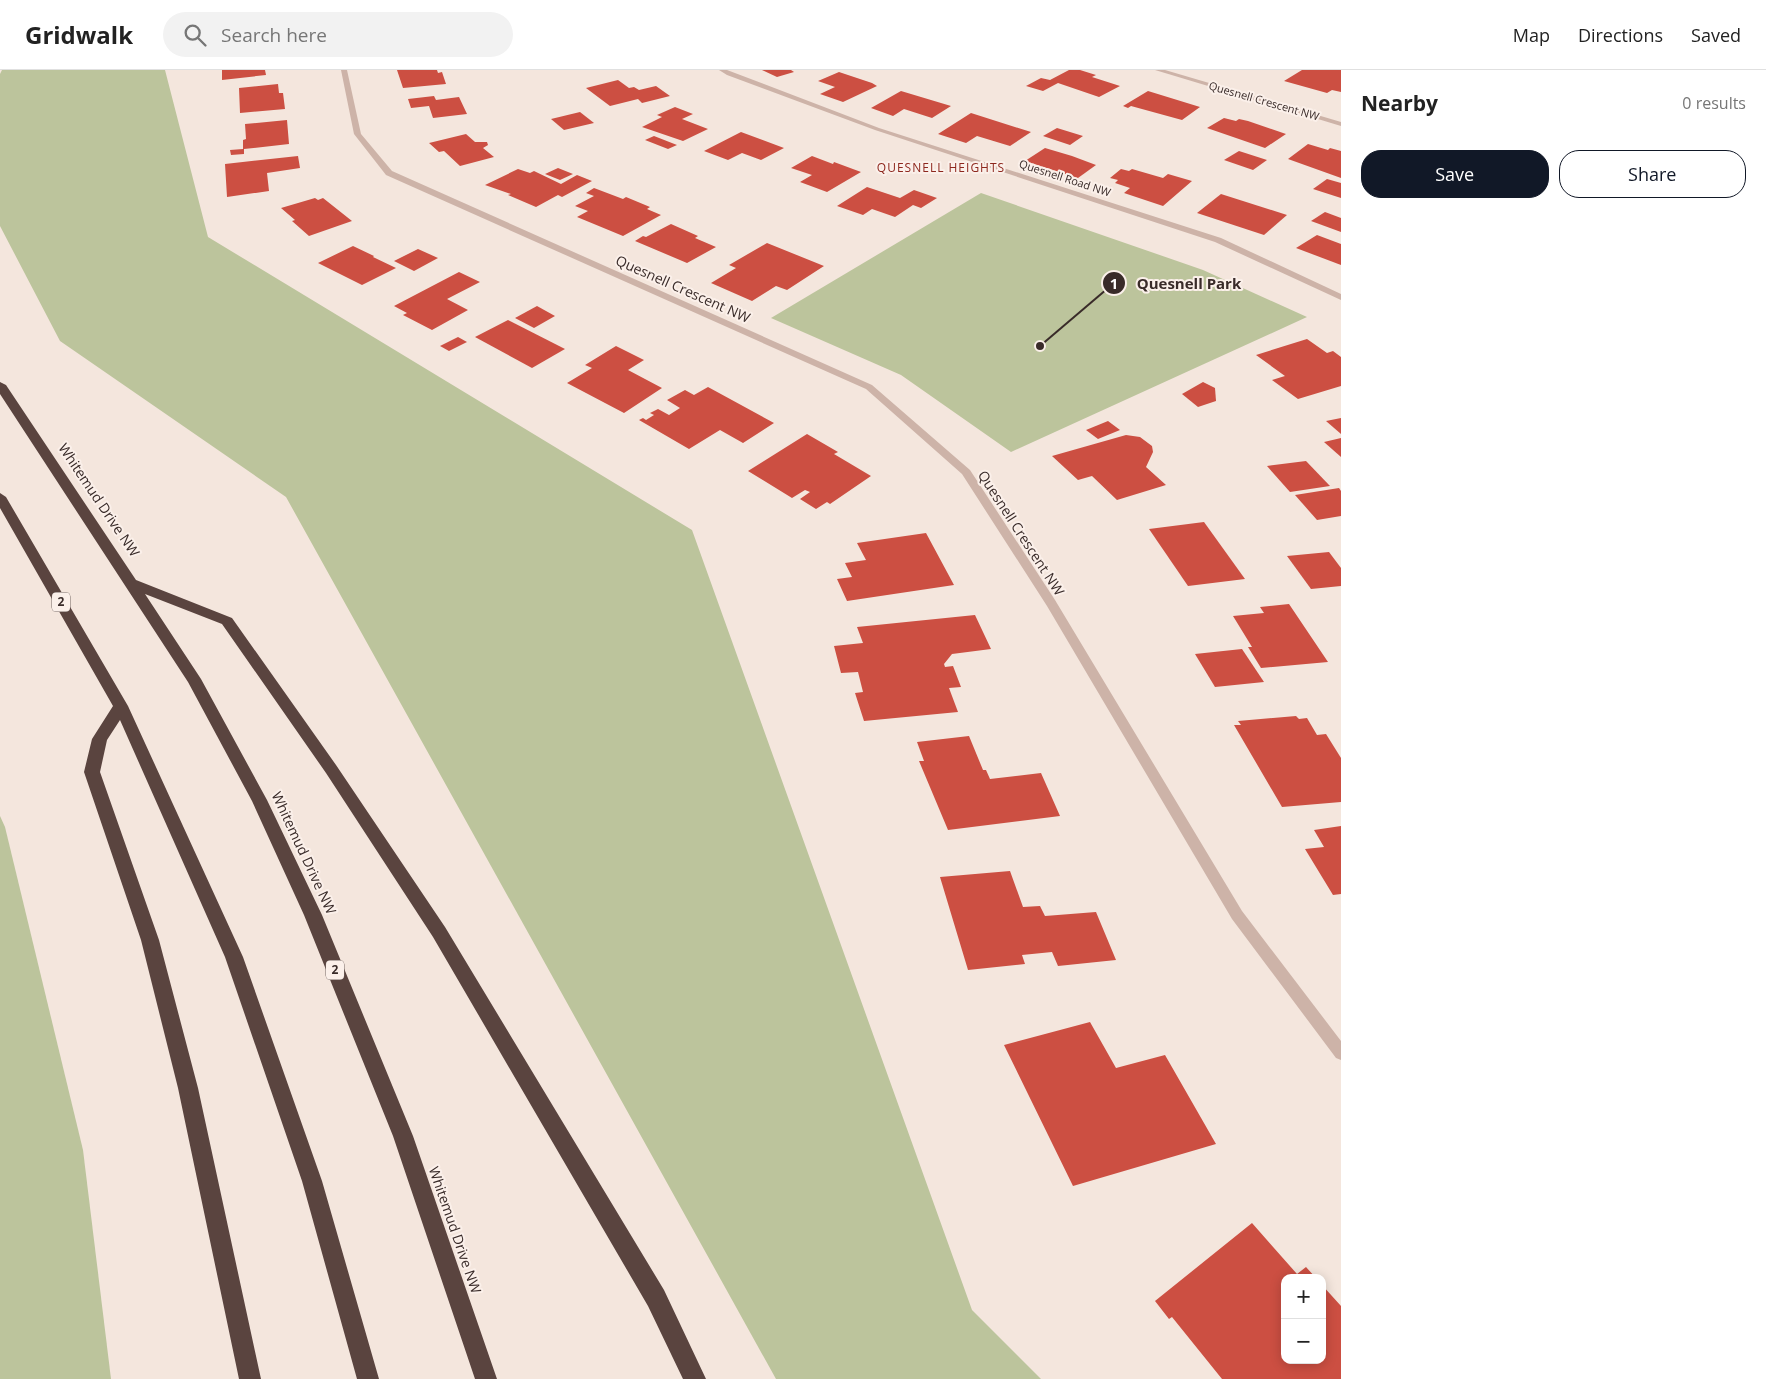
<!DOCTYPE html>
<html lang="en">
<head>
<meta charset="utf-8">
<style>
	:root { --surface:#fff; --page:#f2f2f2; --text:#222; --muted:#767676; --line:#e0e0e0; --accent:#111827 }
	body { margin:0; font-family:"Open Sans",sans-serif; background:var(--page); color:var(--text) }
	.controls { position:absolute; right:15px; bottom:15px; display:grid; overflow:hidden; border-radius:10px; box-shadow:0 2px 12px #0003 }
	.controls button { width:45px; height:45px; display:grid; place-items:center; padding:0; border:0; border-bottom:1px solid var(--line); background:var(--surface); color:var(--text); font:25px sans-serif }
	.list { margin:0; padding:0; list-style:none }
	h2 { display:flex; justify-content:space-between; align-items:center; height:65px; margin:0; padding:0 20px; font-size:21px }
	h2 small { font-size:16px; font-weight:400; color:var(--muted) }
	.actions { display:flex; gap:10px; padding:15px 20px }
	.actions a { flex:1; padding:11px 0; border:1px solid var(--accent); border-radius:20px; text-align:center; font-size:18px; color:var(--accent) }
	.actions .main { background:var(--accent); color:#fff }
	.icon { flex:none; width:28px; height:28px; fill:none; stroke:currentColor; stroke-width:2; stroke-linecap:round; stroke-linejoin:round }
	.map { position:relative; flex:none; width:1341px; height:1309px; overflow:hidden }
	header { display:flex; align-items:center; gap:30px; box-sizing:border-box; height:70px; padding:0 25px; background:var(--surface); border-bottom:1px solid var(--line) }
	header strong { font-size:24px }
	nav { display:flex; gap:28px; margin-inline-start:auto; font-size:18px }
	.search { width:350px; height:45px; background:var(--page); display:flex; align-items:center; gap:12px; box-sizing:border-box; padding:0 18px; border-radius:28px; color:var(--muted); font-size:19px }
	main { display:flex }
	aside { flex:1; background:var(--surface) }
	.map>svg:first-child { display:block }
	.green { fill:#bcc49c }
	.building { fill:#cc4f42 }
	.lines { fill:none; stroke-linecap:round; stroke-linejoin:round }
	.minor { fill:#cdb3a8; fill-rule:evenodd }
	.highway { fill:#5a443f; fill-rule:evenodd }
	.labels { text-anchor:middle; stroke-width:4; stroke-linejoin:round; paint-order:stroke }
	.far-street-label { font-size:11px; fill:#392b29; stroke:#fbf0ea }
	.far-neighbourhood-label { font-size:12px; letter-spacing:1px; fill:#8d271d; stroke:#fbf0ea }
	.shield { fill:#fbf0ea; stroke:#736663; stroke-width:1 }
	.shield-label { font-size:12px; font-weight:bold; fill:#392b29 }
	.street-label { font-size:14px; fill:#392b29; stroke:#fbf0ea }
	.leader { fill:none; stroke:#392b29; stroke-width:2 }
	.callout-dot { fill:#392b29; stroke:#fbf0ea; stroke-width:2 }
	.mark-label { font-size:15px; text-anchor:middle; font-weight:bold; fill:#fff }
	.callout-label { font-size:15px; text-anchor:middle; font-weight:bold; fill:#392b29; stroke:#fbf0ea; stroke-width:4; stroke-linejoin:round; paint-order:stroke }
</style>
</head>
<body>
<header>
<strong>Gridwalk</strong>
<div class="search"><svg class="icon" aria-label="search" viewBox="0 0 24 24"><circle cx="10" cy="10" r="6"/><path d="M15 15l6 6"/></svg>Search here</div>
<nav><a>Map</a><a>Directions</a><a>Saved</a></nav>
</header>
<main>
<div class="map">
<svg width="1341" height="1309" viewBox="0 0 1341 1309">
	<rect width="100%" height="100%" fill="#f4e6dd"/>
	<g class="green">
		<polygon points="2,0 165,0 208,167 692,460 972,1240 1041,1309 776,1309 286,427 60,271 0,156 0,4"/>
		<polygon points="981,123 1203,200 1307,247 1011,382 901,305 771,248"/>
		<polygon points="0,746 5,757 83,1080 111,1309 0,1309"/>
	</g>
	<g class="building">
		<polygon points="222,0 265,0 266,5 222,10"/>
		<polygon points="397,0 437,0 438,3 442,2 446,14 403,18"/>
		<polygon points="762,0 791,0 794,2 777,7"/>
		<polygon points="1069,0 1080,0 1096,5 1092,7 1120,16 1099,27 1058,13 1043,21 1026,16 1041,8 1050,10"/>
		<polygon points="1302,0 1341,0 1341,22 1332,20 1327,23 1284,11"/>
		<polygon points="839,2 872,13 877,16 843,32 820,24 835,17 818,11"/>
		<polygon points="618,10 629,18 634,17 639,20 656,16 670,26 642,33 638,29 610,36 586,18"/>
		<polygon points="278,14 279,23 283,23 285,39 240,43 239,18"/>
		<polygon points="901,21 951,36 932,48 904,39 893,46 871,38"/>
		<polygon points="1148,21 1200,37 1182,50 1131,36 1128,38 1123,36"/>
		<polygon points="434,26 436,30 459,27 467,44 433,48 429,36 411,38 408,29"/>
		<polygon points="675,37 693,44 682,49 708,59 683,71 642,57 662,47 657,45"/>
		<polygon points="580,42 594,53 564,60 551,49"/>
		<polygon points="971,43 1031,62 1010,76 977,66 966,73 938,64"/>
		<polygon points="1224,48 1236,51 1239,49 1248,51 1286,64 1265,78 1207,58"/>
		<polygon points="287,50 289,74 244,79 244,84 231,85 230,80 243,79 243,70 246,69 245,54"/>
		<polygon points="1057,58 1083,66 1070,75 1043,66"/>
		<polygon points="741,62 784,78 761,90 742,83 728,90 704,81"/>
		<polygon points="466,64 475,72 487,72 488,75 483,78 494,87 460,96 444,81 439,82 429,73"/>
		<polygon points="654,66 677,75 668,79 645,70"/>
		<polygon points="1308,74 1328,80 1330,78 1341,81 1341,108 1288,89"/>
		<polygon points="1045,78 1072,86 1096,95 1078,108 1025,91"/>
		<polygon points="1239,81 1267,90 1253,100 1224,90"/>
		<polygon points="298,86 300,98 267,103 269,121 227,127 225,94"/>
		<polygon points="812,86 833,94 834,92 861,102 827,122 800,112 812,105 791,98"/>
		<polygon points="558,98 573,104 560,110 545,104"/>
		<polygon points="518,99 530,103 534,101 561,114 577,105 592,111 562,127 558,125 536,137 508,125 511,124 485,115"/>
		<polygon points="1121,99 1129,101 1132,99 1163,108 1168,104 1192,111 1163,136 1124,123 1130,118 1115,113 1118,110 1110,108"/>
		<polygon points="1327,109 1341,113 1341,128 1313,119"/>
		<polygon points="867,117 900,128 914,120 937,128 921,138 913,135 895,147 872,139 863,145 837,136"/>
		<polygon points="594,118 623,129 626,127 650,137 647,139 661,145 623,166 577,147 588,141 575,136 594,126 586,123"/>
		<polygon points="1221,124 1287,145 1264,165 1197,143"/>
		<polygon points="315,128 318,130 323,128 352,151 309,166 292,151 295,150 281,138"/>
		<polygon points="1325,142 1341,148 1341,162 1311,151"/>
		<polygon points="671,154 698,166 695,168 716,177 687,193 635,171 643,166 646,167"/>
		<polygon points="1317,165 1341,174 1341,195 1296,178"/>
		<polygon points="767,173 824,196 787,220 776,216 752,231 711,213 736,198 729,195"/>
		<polygon points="353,176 374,186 373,187 396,198 362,215 318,193"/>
		<polygon points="418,179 438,188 414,201 394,191"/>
		<polygon points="459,202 480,212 447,229 468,240 432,260 403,245 407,243 394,236"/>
		<polygon points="537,236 555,246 534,258 515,248"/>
		<polygon points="508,250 565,279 532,298 475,267"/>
		<polygon points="458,267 467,272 449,281 440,276"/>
		<polygon points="1307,269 1327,283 1333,281 1341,287 1341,316 1298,329 1272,310 1285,306 1256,285"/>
		<polygon points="616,276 644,290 628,300 662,318 624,343 567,313 592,298 585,295"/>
		<polygon points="1203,312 1215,318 1216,331 1198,337 1182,324"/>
		<polygon points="708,317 774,353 743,373 720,360 689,379 639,350 643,348 646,350 654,345 650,343 658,339 669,345 680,338 667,330 685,320 694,325"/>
		<polygon points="1341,348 1341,364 1326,351"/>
		<polygon points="1108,351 1120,360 1098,369 1086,360"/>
		<polygon points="807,364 838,382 834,384 871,406 830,434 827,432 816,439 800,429 810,422 805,420 792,428 748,401"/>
		<polygon points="1126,365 1140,367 1152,376 1153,382 1146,397 1166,415 1117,430 1092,406 1078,410 1052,386"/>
		<polygon points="1341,368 1341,387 1324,372"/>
		<polygon points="1306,391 1330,416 1290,422 1267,396"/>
		<polygon points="1339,418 1341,421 1341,446 1317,450 1295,425"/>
		<polygon points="1204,452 1245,509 1188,516 1149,459"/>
		<polygon points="926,463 954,515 847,531 837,509 852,507 845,493 866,490 857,473"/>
		<polygon points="1329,482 1341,498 1341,516 1311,519 1287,486"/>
		<polygon points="1289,534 1328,592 1261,598 1248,577 1252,577 1233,546 1264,543 1260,537"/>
		<polygon points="975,545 991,579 952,584 944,594 945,597 953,596 961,617 949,618 958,642 864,651 855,623 863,622 858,602 841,603 834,576 863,573 857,557"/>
		<polygon points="1242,579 1264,612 1215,617 1195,584"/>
		<polygon points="1296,646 1299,649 1307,648 1317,665 1326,664 1341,688 1341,732 1282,737 1234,655 1241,655 1238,651"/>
		<polygon points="969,666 983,700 986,700 990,709 1041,703 1060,746 948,760 919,691 924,691 917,672"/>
		<polygon points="1341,756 1341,824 1333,825 1305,779 1324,777 1314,760"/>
		<polygon points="1010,801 1023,837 1040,836 1045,846 1096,842 1116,890 1058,896 1052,882 1022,885 1025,894 968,900 940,807"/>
		<polygon points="1090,952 1116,998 1165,985 1216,1074 1073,1116 1004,975"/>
		<polygon points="1252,1153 1297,1204 1306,1197 1316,1208 1285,1208 1285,1290 1322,1290 1322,1215 1341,1236 1341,1309 1222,1309 1172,1247 1169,1249 1155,1231"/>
	</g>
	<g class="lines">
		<g class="minor">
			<polygon points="341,0 347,0 361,64 392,101 872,315 970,400 1055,530 1242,841 1341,971 1341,990 1336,988 1232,849 1047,536 962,404 866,319 386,105 354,64"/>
			<polygon points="719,0 727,0 879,58 1221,168 1341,224 1341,230 1215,172 875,60 727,5"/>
			<polygon points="1155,0 1165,0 1341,52 1341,56"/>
		</g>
		<g class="highway">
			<polygon points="0,312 6,315 136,510 232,548 336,695 445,857 664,1220 706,1309 683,1309 648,1236 433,867 326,703 222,554 145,524 201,609 267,730 322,845 413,1066 497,1309 475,1309 393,1066 304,845 252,731 188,612 0,324"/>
			<polygon points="0,423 6,427 128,636 243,887 322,1111 379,1309 357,1309 302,1111 225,887 120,650 107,670 100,702 159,870 198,1018 261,1309 239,1309 178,1018 141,870 84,702 92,669 113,636 0,438"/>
		</g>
	</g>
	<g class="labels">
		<g class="far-street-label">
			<text transform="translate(1264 31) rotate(16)" y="4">Quesnell Crescent NW</text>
			<text transform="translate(1065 108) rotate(18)" y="4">Quesnell Road NW</text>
		</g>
		<g class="far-neighbourhood-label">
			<text x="941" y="102">QUESNELL HEIGHTS</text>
		</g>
		<g class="shield">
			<rect x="52" y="522.5" width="18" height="19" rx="4"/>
			<rect x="326" y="890.5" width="18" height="19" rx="4"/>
		</g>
		<g class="shield-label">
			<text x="61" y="536">2</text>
			<text x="335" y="904">2</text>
		</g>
		<g class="street-label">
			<text transform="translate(683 219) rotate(24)" y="5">Quesnell Crescent NW</text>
			<text transform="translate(99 430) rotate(56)" y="5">Whitemud Drive NW</text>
			<text transform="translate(1021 463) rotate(57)" y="5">Quesnell Crescent NW</text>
			<text transform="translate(304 783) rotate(65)" y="5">Whitemud Drive NW</text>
			<text transform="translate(455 1160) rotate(71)" y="5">Whitemud Drive NW</text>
		</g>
	</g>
	<path class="leader" d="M1040 276L1114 213"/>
	<g class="callout-dot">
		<circle cx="1040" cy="276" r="5"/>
		<circle cx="1114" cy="213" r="12"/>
	</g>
	<g class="mark-label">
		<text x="1114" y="219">1</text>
	</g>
	<g class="callout-label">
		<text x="1189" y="219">Quesnell Park</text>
	</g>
</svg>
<div class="controls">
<button>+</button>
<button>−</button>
</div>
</div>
<aside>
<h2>Nearby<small>0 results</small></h2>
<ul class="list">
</ul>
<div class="actions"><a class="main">Save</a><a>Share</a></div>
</aside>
</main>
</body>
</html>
